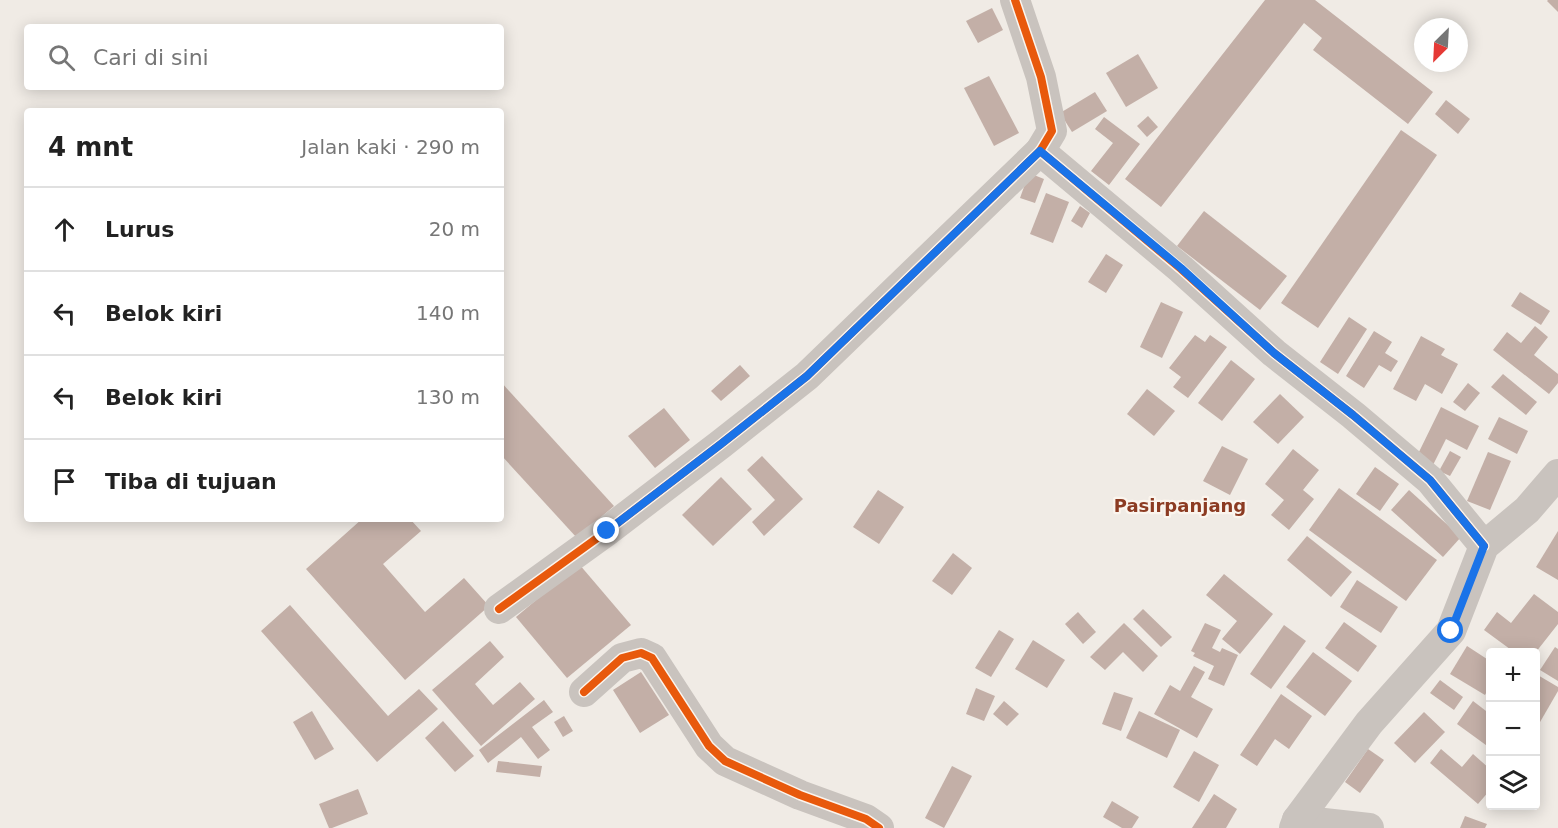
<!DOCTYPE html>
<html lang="id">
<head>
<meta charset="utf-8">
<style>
	:root { --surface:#fff; --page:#f2f2f2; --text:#222; --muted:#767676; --line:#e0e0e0 }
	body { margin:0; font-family:"DejaVu Sans",sans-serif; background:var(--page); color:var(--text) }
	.controls { position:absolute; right:18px; bottom:18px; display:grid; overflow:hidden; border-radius:6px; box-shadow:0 3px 15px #0003 }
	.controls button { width:54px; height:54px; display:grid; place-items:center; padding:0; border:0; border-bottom:2px solid var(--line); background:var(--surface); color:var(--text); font:30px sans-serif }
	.compass { position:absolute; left:1414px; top:18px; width:54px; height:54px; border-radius:50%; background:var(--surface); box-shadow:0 3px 15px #0003; rotate:204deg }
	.stop { position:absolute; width:18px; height:18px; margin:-14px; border:4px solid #1a73e8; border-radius:50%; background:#fff }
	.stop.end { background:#1a73e8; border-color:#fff; box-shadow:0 2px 6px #0008 }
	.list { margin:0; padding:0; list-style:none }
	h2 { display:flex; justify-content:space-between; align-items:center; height:78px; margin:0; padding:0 24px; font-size:26px }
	h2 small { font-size:20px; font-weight:400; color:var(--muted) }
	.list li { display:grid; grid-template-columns:39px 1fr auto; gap:18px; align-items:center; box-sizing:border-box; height:84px; padding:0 24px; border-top:2px solid var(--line) }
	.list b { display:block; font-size:22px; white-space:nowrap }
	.list em { font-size:20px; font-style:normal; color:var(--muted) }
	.icon { flex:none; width:33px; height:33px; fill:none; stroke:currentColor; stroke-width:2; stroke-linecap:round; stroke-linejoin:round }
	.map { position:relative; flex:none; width:1558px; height:828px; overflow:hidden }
	.search { position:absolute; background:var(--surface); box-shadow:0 3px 15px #0003; left:24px; top:24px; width:480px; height:66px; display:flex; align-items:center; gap:15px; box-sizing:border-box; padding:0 21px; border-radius:6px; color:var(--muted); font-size:22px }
	.panel { position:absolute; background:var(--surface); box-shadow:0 3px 15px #0003; left:24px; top:108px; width:480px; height:414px; border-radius:6px }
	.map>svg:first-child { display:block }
	.building { fill:#c3afa7 }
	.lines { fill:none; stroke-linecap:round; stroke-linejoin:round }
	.minor { stroke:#c9c3be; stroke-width:30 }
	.cycleway-casing { stroke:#fbf5ee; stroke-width:11 }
	.cycleway { stroke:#e8590c; stroke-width:8 }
	.route { stroke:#1a73e8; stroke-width:8 }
	.labels { text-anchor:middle; stroke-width:4.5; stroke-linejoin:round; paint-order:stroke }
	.quarter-label { font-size:18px; font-weight:bold; fill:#8c3b22; stroke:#fbf5ee }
</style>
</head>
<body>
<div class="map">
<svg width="1558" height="828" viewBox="0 0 1558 828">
	<rect width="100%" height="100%" fill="#f0ebe5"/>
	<g class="building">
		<polygon points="1265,0 1315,0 1433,92 1408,124 1313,50 1322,38 1304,23 1161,207 1125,179"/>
		<polygon points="1548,0 1558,0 1558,12 1547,1"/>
		<polygon points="992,8 1003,30 978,43 966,21"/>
		<polygon points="1138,54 1158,88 1126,107 1106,73"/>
		<polygon points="989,76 1019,133 994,146 964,88"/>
		<polygon points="1095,92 1107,111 1072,132 1060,113"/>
		<polygon points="1446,100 1470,119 1458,134 1435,114"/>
		<polygon points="1148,116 1158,127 1147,137 1137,126"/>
		<polygon points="1104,117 1140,144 1109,185 1091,171 1113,143 1095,129"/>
		<polygon points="1401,130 1437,155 1318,328 1281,303"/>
		<polygon points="1029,173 1044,179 1035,203 1020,198"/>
		<polygon points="1046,193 1069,202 1053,243 1030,234"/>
		<polygon points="1080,206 1090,213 1082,228 1071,221"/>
		<polygon points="1204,211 1287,276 1260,310 1177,246"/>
		<polygon points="1106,254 1123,265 1106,293 1088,282"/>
		<polygon points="1520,292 1550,311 1541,325 1511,306"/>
		<polygon points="1161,302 1183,312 1162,358 1140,347"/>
		<polygon points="1349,317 1367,329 1338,374 1320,362"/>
		<polygon points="1535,326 1548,337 1534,355 1558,374 1558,383 1549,394 1493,350 1507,332 1521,343"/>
		<polygon points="1374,331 1392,342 1385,353 1398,361 1391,372 1379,365 1364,388 1346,376"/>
		<polygon points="1195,335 1205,342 1210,335 1227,347 1188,398 1173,387 1181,377 1169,368"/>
		<polygon points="1421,336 1445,349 1441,355 1458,364 1442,394 1425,384 1416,401 1393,389"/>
		<polygon points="1231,360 1255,379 1222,421 1198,403"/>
		<polygon points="740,365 750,376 721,401 711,391"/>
		<polygon points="1503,374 1537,402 1526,415 1491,387"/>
		<polygon points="501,382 614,506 577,538 501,455"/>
		<polygon points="1468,383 1480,393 1465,411 1453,402"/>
		<polygon points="1147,389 1175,411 1154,436 1127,414"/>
		<polygon points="1280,394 1304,417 1278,444 1253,422"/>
		<polygon points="1441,407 1479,426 1467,450 1446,439 1433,465 1417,456"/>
		<polygon points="664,408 690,440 655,468 628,436"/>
		<polygon points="1499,417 1528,431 1517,454 1488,439"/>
		<polygon points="1222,446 1248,459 1230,495 1203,481"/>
		<polygon points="1293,449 1319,470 1303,490 1314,499 1289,530 1271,515 1284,500 1265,484"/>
		<polygon points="1450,451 1461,457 1450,476 1439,471"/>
		<polygon points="1488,452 1511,461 1490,510 1467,501"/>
		<polygon points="762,456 803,499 764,536 752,522 775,500 747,470"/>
		<polygon points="1375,467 1399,484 1380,511 1356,494"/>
		<polygon points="721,477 752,509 713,546 682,515"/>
		<polygon points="1339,488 1437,560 1406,601 1309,530"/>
		<polygon points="878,490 904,507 879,544 853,527"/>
		<polygon points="1409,490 1461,537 1443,557 1391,510"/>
		<polygon points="362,519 410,519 421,531 383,564 425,612 464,578 489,606 405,680 306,569"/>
		<polygon points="1558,531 1558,580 1536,567"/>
		<polygon points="1307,536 1352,572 1331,597 1287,560"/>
		<polygon points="953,553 972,568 952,595 932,581"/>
		<polygon points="579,564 631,625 567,678 516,617"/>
		<polygon points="1224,574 1273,614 1240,654 1222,639 1237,621 1206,595"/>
		<polygon points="1357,580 1398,607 1381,633 1340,607"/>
		<polygon points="1534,594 1558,612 1558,624 1536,652 1514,652 1484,630 1497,612 1511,623"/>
		<polygon points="290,605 388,716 419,689 438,709 377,762 261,631"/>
		<polygon points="1143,609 1172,637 1161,647 1133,619"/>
		<polygon points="1078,612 1096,632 1083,644 1065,624"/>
		<polygon points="1344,622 1377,646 1358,672 1325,648"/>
		<polygon points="1124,623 1158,656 1143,672 1123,652 1105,670 1090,657"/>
		<polygon points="1205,623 1221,630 1212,648 1220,652 1222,648 1238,655 1224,686 1208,679 1214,666 1193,656 1195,653 1191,651"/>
		<polygon points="1284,625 1306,641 1271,689 1250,674"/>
		<polygon points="999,630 1014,639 991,677 975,668"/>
		<polygon points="1033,640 1065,660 1047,688 1015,669"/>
		<polygon points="490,641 504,657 475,684 493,705 520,682 535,699 481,746 432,690"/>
		<polygon points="1467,646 1490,661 1490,686 1485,695 1450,674"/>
		<polygon points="1555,647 1558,649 1558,681 1540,670"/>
		<polygon points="1313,652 1352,681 1325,716 1286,687"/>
		<polygon points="1194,666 1205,672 1191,697 1213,709 1197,738 1154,714 1170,685 1180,691"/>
		<polygon points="641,672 669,715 640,733 613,690"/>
		<polygon points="1536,674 1558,687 1558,691 1536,729"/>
		<polygon points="1440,680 1463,697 1454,710 1430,693"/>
		<polygon points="976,688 995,696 984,721 966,714"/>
		<polygon points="1114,692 1133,698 1121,731 1102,724"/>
		<polygon points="1281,694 1312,716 1289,749 1275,739 1257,766 1240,755"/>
		<polygon points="544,700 553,712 532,727 550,750 538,759 521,737 488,763 479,750"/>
		<polygon points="1004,701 1019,714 1007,726 993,714"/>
		<polygon points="1473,701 1490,714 1490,748 1457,724"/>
		<polygon points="312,711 334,749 315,760 293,722"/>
		<polygon points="1139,711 1180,730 1167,758 1126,738"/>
		<polygon points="1424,712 1445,732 1415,763 1394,743"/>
		<polygon points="564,716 573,731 563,737 554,722"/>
		<polygon points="443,721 474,756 455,772 425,738"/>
		<polygon points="1368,749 1384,760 1360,793 1345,782"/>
		<polygon points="1441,749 1462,767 1473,754 1490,769 1490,786 1488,788 1490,790 1478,804 1430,763"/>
		<polygon points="1194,751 1219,765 1199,802 1173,787"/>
		<polygon points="498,761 542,766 540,777 496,772"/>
		<polygon points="952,766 972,776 944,828 925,818"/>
		<polygon points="358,789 368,814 332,828 329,828 319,804"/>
		<polygon points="1214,794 1237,809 1226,828 1192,828"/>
		<polygon points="1112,801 1139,817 1132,828 1122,828 1103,817"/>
		<polygon points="1465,816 1487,824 1485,828 1460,828"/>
	</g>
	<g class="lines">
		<g class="minor">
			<polyline points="1015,0 1041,77 1052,131 1040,151 1181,269 1274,353 1353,415 1430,480 1484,546"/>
			<polyline points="499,609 607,531 721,444 807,376 1040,151"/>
			<polyline points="584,692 622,658 641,653 652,658 709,746 725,761 800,795 866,819 879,828"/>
			<polyline points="1297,820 1369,828"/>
			<polyline points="1294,828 1297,820 1369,723 1451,631 1484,546 1527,510 1558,474"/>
		</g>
		<defs>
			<g id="cycleway">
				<polyline points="1015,0 1041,77 1052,131 1040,151 1181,269 1274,353 1353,415 1430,480 1484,546"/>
				<polyline points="499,609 607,531 721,444 807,376 1040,151"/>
				<polyline points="584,692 622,658 641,653 652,658 709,746 725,761 800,795 866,819 879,828"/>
			</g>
		</defs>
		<use href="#cycleway" class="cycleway-casing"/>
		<use href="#cycleway" class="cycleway"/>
	</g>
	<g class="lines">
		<polyline class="route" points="607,531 721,444 807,376 1040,151 1181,268 1274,353 1353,415 1430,480 1484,546 1451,631"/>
	</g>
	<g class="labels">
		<g class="quarter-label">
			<text x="1180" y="512">Pasirpanjang</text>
		</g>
	</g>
</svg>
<div class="controls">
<button>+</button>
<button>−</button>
<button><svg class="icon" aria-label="layers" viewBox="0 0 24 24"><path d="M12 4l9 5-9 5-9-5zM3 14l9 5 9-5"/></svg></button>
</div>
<svg class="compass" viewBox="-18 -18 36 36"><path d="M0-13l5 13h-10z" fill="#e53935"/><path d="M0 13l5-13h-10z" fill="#767676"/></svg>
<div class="stop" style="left:1451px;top:631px"></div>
<div class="stop end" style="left:607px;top:531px"></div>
<div class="search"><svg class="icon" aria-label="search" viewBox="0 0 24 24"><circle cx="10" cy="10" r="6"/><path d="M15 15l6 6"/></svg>Cari di sini</div>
<section class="panel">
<h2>4 mnt<small>Jalan kaki · 290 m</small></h2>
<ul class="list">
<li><svg class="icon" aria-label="ahead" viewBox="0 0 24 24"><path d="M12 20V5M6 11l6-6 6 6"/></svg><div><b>Lurus</b></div><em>20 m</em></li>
<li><svg class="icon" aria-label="left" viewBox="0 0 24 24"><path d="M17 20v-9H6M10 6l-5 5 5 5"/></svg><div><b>Belok kiri</b></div><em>140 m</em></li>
<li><svg class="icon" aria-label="left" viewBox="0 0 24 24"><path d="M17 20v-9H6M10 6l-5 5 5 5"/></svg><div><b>Belok kiri</b></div><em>130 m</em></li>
<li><svg class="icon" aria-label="arrive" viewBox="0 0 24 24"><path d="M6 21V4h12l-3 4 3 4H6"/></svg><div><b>Tiba di tujuan</b></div></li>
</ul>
</section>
</div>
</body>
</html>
